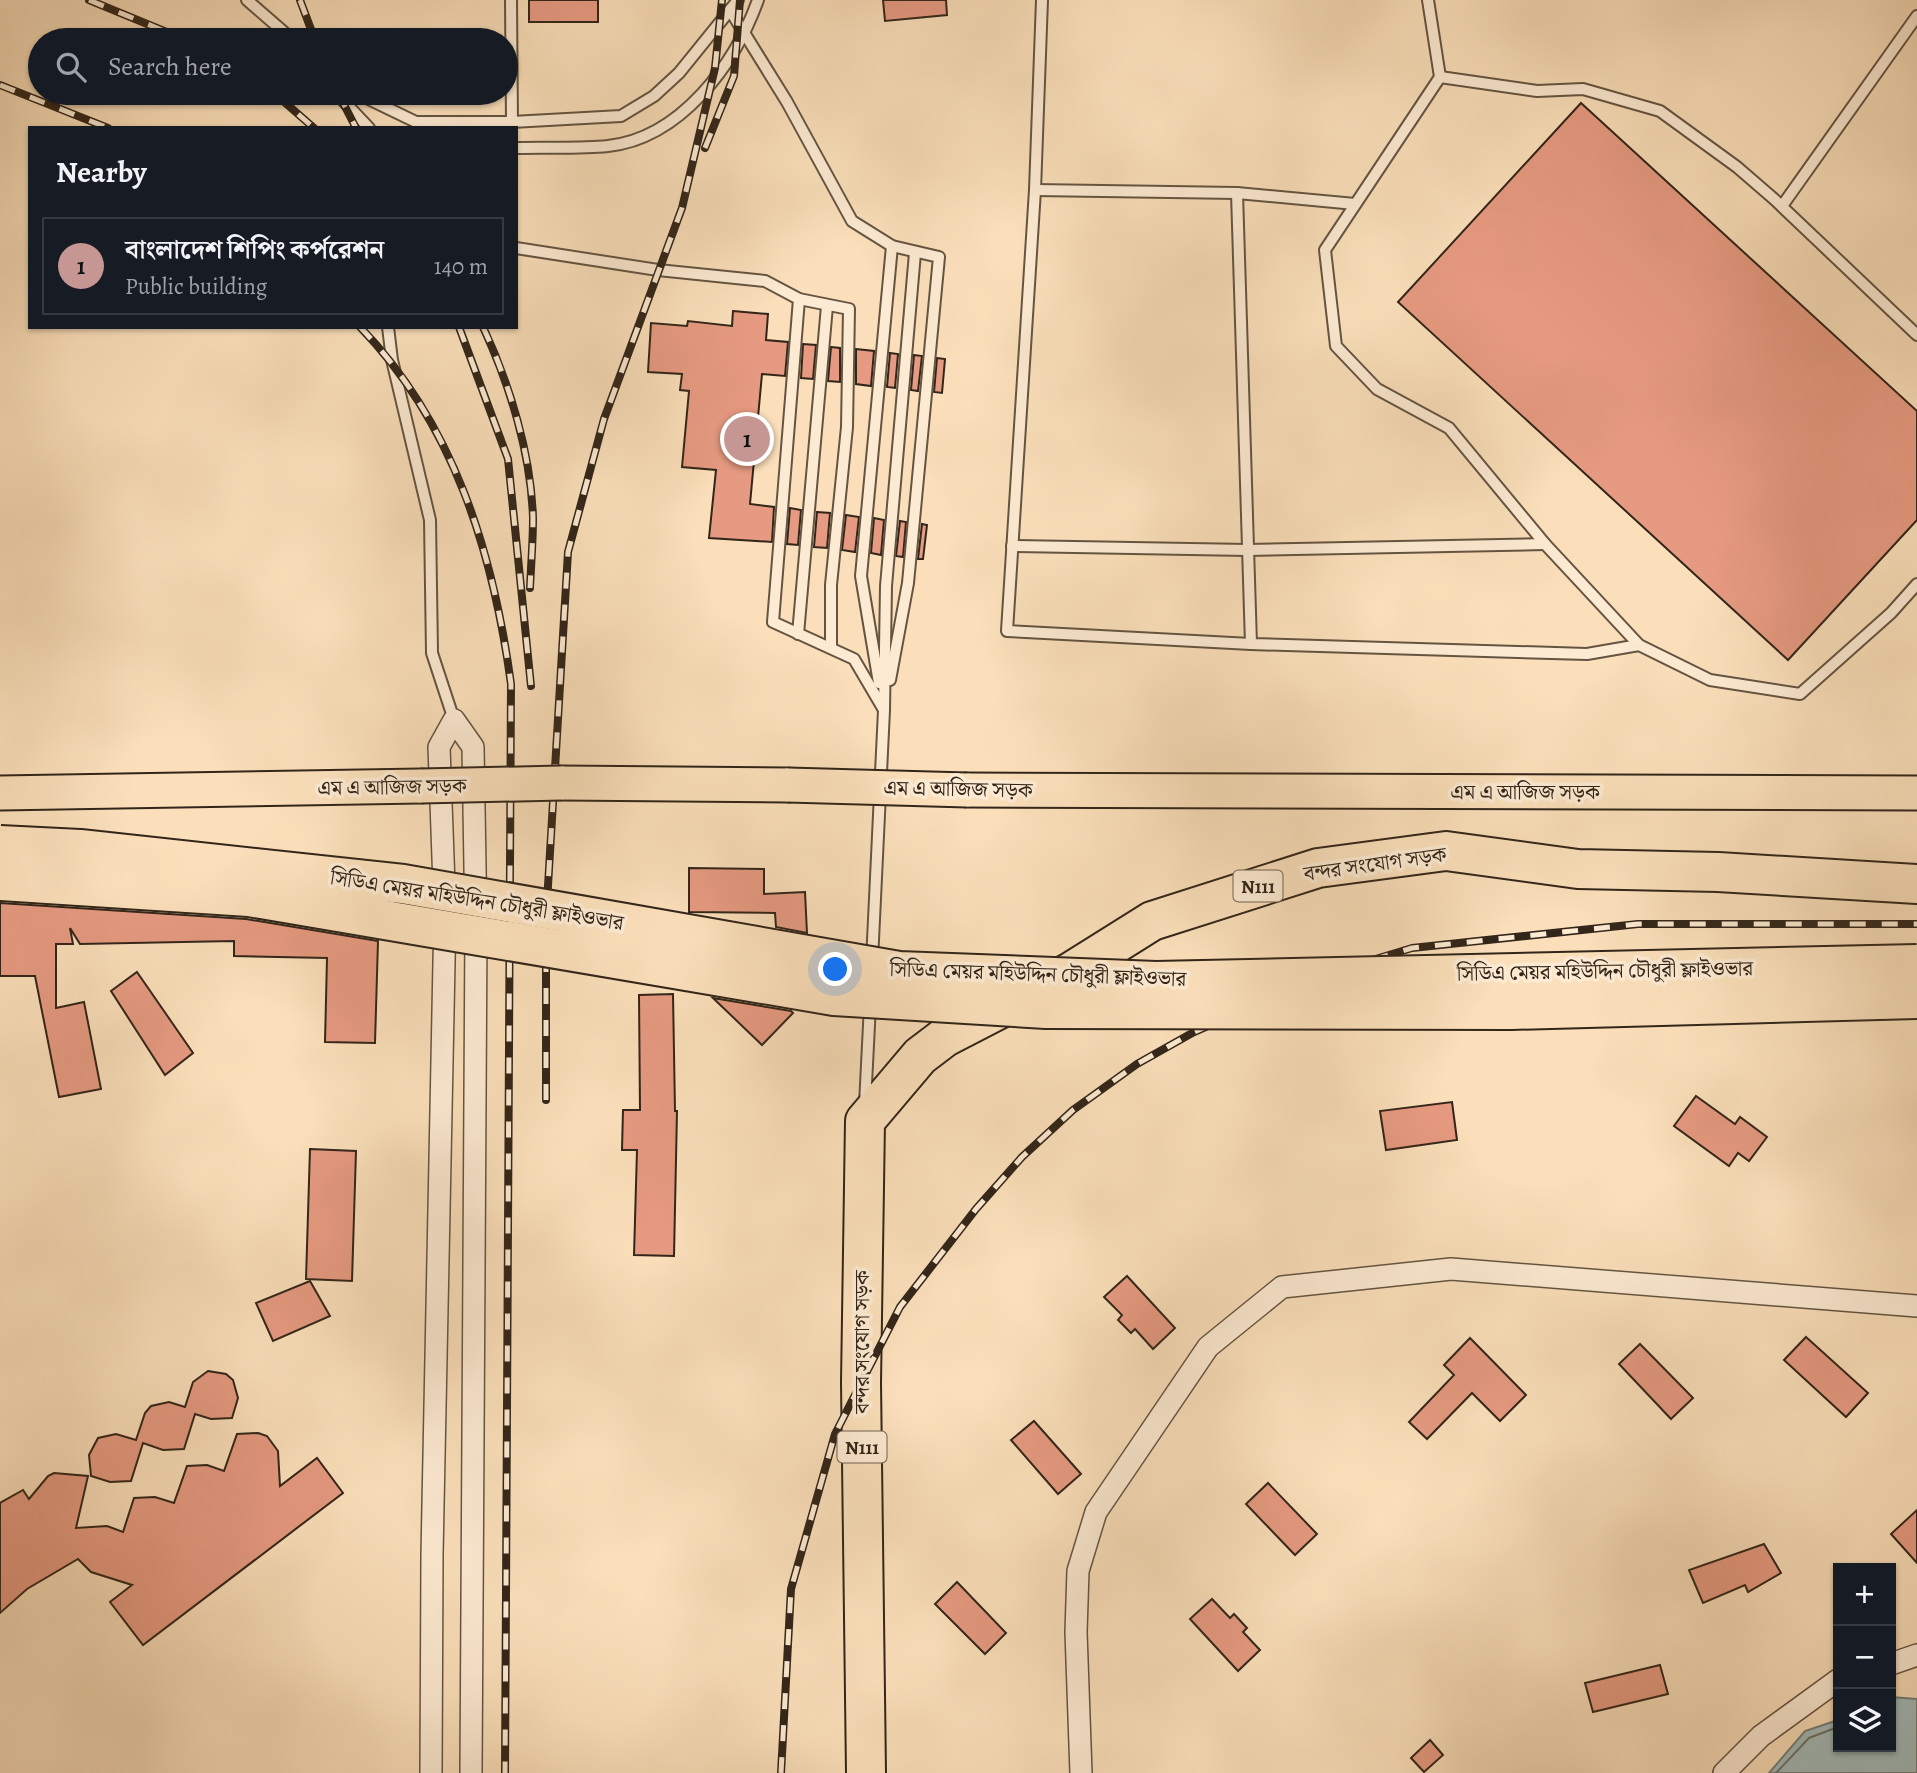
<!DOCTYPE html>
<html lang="en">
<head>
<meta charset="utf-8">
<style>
	:root { --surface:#171b24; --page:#242831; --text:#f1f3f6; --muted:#9ea1a6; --line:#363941; --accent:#c59692 }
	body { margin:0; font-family:Alegreya,"Noto Serif Bengali",serif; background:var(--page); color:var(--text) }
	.controls { position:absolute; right:21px; bottom:21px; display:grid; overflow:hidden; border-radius:0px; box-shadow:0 2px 5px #0004 }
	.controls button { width:63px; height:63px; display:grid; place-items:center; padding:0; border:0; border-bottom:2px solid var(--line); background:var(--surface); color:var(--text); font:35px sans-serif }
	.you { position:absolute; left:836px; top:970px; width:24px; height:24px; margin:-18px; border:5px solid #fff; border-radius:50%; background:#1a73e8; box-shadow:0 0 0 10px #1a73e833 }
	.badge { display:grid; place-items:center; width:46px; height:46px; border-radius:50%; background:var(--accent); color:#111; font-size:23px; font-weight:700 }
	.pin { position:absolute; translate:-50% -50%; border:4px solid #fff; box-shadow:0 2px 7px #0006 }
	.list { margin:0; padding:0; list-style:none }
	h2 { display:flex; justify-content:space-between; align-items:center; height:91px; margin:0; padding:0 28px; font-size:30px }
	h2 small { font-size:23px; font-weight:400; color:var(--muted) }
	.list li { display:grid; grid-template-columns:46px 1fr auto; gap:21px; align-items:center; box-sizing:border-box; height:98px; margin:0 14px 14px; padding:0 14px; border:2px solid var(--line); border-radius:0px }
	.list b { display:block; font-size:26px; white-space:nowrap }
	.list p { margin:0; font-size:23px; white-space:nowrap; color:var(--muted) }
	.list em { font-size:23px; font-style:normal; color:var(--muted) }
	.icon { flex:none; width:38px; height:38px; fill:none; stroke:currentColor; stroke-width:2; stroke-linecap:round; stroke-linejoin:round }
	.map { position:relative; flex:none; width:1917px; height:1773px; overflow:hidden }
	.search { position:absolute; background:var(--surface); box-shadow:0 2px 5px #0004; left:28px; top:28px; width:490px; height:77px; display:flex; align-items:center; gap:18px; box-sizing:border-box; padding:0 24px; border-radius:38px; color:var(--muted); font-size:26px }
	.panel { position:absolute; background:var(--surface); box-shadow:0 2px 5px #0004; left:28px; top:126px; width:490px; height:203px; border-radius:0px }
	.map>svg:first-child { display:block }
	.water { fill:#a1bab9; stroke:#757e79; stroke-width:2 }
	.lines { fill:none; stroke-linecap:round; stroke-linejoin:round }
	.shore { stroke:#6a7069; stroke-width:2 }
	.building { fill:#e69a81; stroke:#322519; stroke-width:2 }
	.lane-casing { stroke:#645441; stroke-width:14 }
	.street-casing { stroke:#645441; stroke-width:24 }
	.primary-casing { stroke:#322519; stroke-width:37 }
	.highway-casing { stroke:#322519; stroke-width:42 }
	.lane { stroke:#fcead2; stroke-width:10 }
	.street { stroke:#fcead2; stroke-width:21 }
	.primary { stroke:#fadfba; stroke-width:33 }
	.highway { stroke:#fadfba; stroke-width:38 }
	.rail-casing { stroke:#322519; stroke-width:8 }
	.rail { stroke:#fcead2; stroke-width:5; stroke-dasharray:16; stroke-linecap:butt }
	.primary-bridge-casing { stroke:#322519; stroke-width:37; stroke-linecap:butt }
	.highway-bridge-casing { stroke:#322519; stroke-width:42; stroke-linecap:butt }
	.primary-bridge { stroke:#fadfba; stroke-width:33 }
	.highway-bridge { stroke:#fadfba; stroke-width:38 }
	.labels { text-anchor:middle; stroke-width:7; stroke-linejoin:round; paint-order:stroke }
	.shield { fill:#fcead2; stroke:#6f6050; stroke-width:2 }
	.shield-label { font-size:19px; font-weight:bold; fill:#322519 }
	.street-label { font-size:21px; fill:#322519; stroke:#fcead2 }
</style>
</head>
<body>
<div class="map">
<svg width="1917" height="1773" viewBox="0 0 1917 1773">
	<rect width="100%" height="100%" fill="#fadfba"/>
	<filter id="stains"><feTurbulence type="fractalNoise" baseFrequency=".00286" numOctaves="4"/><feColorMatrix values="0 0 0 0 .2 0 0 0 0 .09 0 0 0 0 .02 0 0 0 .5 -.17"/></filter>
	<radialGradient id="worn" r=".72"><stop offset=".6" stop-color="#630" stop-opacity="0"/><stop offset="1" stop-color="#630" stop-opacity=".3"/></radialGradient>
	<polygon class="water" points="1891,1697 1917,1699 1917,1773 1769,1773 1805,1731 1838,1720 1838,1747 1891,1747"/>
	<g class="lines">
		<polyline class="shore" points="1776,1773 1809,1738 1838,1727"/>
	</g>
	<g class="building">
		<rect x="529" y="0" width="69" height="22"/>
		<polygon points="883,0 946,0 947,15 885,21"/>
		<polygon points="1581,103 1917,411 1917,520 1788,660 1398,302"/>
		<polygon points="733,311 768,314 766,340 788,342 785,376 762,374 750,504 774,507 772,542 709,538 716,470 682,467 689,391 680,390 682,374 648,372 651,323 687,326 688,321 732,326"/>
		<polygon points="803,344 816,345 813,379 801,378"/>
		<polygon points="831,347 840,348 840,382 828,381"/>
		<polygon points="856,349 874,351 871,386 856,384"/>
		<polygon points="890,353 898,354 895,388 887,387"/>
		<polygon points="914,355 922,356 918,391 911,390"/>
		<polygon points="937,358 945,359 942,393 934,392"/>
		<polygon points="790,508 801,510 798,545 787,544"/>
		<polygon points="817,512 830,513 827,548 814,547"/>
		<polygon points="846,515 859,517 855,552 842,550"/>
		<polygon points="874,518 884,520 881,555 871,553"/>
		<polygon points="900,521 906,522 903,557 896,556"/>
		<polygon points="922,524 927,525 923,559 918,559"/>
		<polygon points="689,868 764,869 764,894 805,892 807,933 776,927 775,913 689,912"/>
		<polygon points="0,903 246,919 378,941 375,1043 325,1042 327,958 234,956 234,941 80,944 70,928 73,944 56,944 56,1008 84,1002 101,1089 59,1097 35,976 0,976"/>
		<polygon points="137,972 193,1053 165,1075 111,991"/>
		<polygon points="673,994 675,1111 677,1111 674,1256 634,1255 637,1150 622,1150 623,1110 640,1110 639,995"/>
		<polygon points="713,998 791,1011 793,1013 762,1045"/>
		<polygon points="1696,1096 1735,1124 1740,1117 1767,1137 1749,1161 1738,1153 1729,1166 1674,1126"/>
		<polygon points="1452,1102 1457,1140 1386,1150 1380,1111"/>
		<polygon points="310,1149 356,1151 352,1281 306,1279"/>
		<polygon points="1127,1276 1175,1328 1153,1349 1135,1329 1131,1333 1118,1320 1122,1315 1104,1297"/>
		<polygon points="310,1281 330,1316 273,1341 256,1303"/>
		<polygon points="1806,1337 1868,1393 1846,1417 1784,1360"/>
		<polygon points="1470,1338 1526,1395 1500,1421 1472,1393 1427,1439 1409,1422 1454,1375 1444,1365"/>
		<polygon points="1640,1344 1693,1398 1671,1419 1619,1364"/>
		<polygon points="208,1371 226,1374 233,1380 238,1398 232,1418 211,1419 195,1414 184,1449 163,1450 143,1443 131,1481 110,1482 91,1476 89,1455 98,1438 116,1434 136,1440 145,1413 151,1406 169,1402 185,1407 193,1382"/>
		<polygon points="1034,1421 1081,1474 1058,1494 1011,1440"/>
		<polygon points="258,1433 267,1436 278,1451 280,1486 317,1458 343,1493 143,1645 110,1602 132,1585 91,1572 78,1559 27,1589 0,1613 0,1503 23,1490 29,1499 48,1476 54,1473 88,1476 76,1528 107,1526 123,1532 134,1498 155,1497 174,1503 187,1466 207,1465 224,1471 237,1434"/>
		<polygon points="1268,1483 1317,1534 1295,1555 1246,1504"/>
		<polygon points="1917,1510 1917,1563 1891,1534"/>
		<polygon points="1764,1544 1781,1573 1748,1592 1745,1585 1703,1603 1689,1570"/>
		<polygon points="957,1582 1006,1633 985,1654 935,1604"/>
		<polygon points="1212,1599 1230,1618 1234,1614 1247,1628 1243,1632 1260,1650 1238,1671 1190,1619"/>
		<polygon points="1660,1665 1668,1694 1593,1712 1585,1683"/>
		<polygon points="1430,1740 1443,1755 1424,1772 1411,1758"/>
	</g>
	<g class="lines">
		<defs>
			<g id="lane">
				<polyline points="247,0 293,40"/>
				<polyline points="511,0 512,122"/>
				<polyline points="1042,0 1035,190 1007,631 1251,644 1587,654 1639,645 1710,680 1800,694 1891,613 1917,584"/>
				<polyline points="1428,0 1440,77 1325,250 1336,346 1377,389 1449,428 1545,544 1639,645"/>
				<polyline points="730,10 787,102 852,221 892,246 939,257 908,583 890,680"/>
				<polyline points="1440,77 1537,91 1583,89 1660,111 1737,167 1774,199 1917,335"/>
				<polyline points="336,93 369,128"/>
				<polyline points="356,93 416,122 512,122 621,116 654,96 679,73 738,0"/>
				<path d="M516,148C546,147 578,149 608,146C681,138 735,64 758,0"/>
				<polyline points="1035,190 1237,193 1355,204"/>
				<polyline points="1237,193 1251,644"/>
				<polyline points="1782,206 1917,16"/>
				<polyline points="516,248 658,270 765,281 799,299 849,309 847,427 831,585 831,648"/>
				<polyline points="799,299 773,622 854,659 884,710"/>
				<polyline points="388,327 392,360 430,520 432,653 454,720"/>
				<polyline points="1012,546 1248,550 1545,544"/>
				<polyline points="798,634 827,306"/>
				<polyline points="879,683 861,576 892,246"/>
				<polyline points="872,961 884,710 886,586 915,253"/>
				<polyline points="865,1104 870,1005"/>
			</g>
			<g id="street">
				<polyline points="1891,1664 1917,1655"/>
				<polyline points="431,1773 432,1555 445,913 439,747 454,720 473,747 476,928 471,1773"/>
				<polyline points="1081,1773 1076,1632 1078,1571 1096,1512 1208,1347 1282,1287 1451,1269 1917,1306"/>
				<polyline points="1724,1773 1761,1736 1838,1680"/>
			</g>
			<g id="primary">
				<polyline points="561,783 788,785"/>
				<polyline points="967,790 1917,793"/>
				<polyline points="0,793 421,786"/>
			</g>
			<polyline id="highway" points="866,1773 861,1383 865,1121 920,1056 945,1037 1069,973 1152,921 1318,868 1446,851 1578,869 1718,872 1917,884"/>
		</defs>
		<use href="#lane" class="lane-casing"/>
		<use href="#street" class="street-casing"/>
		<use href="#primary" class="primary-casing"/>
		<use href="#highway" class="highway-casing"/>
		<use href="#lane" class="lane"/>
		<use href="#street" class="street"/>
		<use href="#primary" class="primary"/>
		<use href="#highway" class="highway"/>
		<defs>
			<g id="rail">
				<polyline points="89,0 186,40"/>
				<polyline points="300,0 315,40"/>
				<polyline points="0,85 108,128"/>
				<polyline points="274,93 314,128"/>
				<polyline points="338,93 356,128"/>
				<polyline points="705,148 734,76 740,0"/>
				<path d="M360,327C454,424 493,552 511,684L505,1773"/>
				<polyline points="459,327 508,459 531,686"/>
				<path d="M483,327C510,385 531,454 533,518C533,541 531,565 530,588"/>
				<polyline points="546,1100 546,919 568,552 604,419 682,208 715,68 722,0"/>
				<polyline points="781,1773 791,1589 835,1434 900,1307 976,1209 1022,1157 1073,1110 1137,1064 1194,1032 1336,971 1412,948 1638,924 1917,924"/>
			</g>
		</defs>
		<use href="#rail" class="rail-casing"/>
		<use href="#rail" class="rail"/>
		<defs>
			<g id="primary-bridge">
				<polyline points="788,785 967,790"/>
				<polyline points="421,786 561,783"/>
			</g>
			<g id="highway-bridge">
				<polyline points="0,845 80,849 403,884 899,971 1156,981 1917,964"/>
				<polyline points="0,881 249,897 834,996 1046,1009 1511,1010 1917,999"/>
			</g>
		</defs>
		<use href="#primary-bridge" class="primary-bridge-casing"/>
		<use href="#highway-bridge" class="highway-bridge-casing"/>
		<use href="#primary-bridge" class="primary-bridge"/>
		<use href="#highway-bridge" class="highway-bridge"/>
	</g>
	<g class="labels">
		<g class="shield">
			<rect x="1233.5" y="870.5" width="49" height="31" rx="5"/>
			<rect x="837.5" y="1431.5" width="49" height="31" rx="5"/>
		</g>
		<g class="shield-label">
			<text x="1258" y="893">N111</text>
			<text x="862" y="1454">N111</text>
		</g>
		<g class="street-label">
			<text transform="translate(392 787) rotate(-1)" y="7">এম এ আজিজ সড়ক</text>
			<text transform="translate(958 789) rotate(1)" y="7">এম এ আজিজ সড়ক</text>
			<text x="1525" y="799">এম এ আজিজ সড়ক</text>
			<text transform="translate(1375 864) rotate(-8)" y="7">বন্দর সংযোগ সড়ক</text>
			<text transform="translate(477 900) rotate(9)" y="7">সিডিএ মেয়র মহিউদ্দিন চৌধুরী ফ্লাইওভার</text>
			<text transform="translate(1605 971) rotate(-1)" y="7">সিডিএ মেয়র মহিউদ্দিন চৌধুরী ফ্লাইওভার</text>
			<text transform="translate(1038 974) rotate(2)" y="7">সিডিএ মেয়র মহিউদ্দিন চৌধুরী ফ্লাইওভার</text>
			<text transform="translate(862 1342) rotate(-90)" y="7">বন্দর সংযোগ সড়ক</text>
		</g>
	</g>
	<rect width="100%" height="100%" filter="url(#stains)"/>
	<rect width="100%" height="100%" fill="url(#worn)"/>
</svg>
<div class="controls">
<button>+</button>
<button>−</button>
<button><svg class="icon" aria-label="layers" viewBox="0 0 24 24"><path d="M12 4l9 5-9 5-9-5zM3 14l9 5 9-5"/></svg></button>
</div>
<div class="you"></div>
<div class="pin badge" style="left:747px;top:439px">1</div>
<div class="search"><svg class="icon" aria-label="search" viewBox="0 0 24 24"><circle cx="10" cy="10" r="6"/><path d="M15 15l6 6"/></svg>Search here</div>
<section class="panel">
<h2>Nearby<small></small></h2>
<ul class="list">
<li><span class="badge">1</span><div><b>বাংলাদেশ শিপিং কর্পরেশন</b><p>Public building</p></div><em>140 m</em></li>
</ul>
</section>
</div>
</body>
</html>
